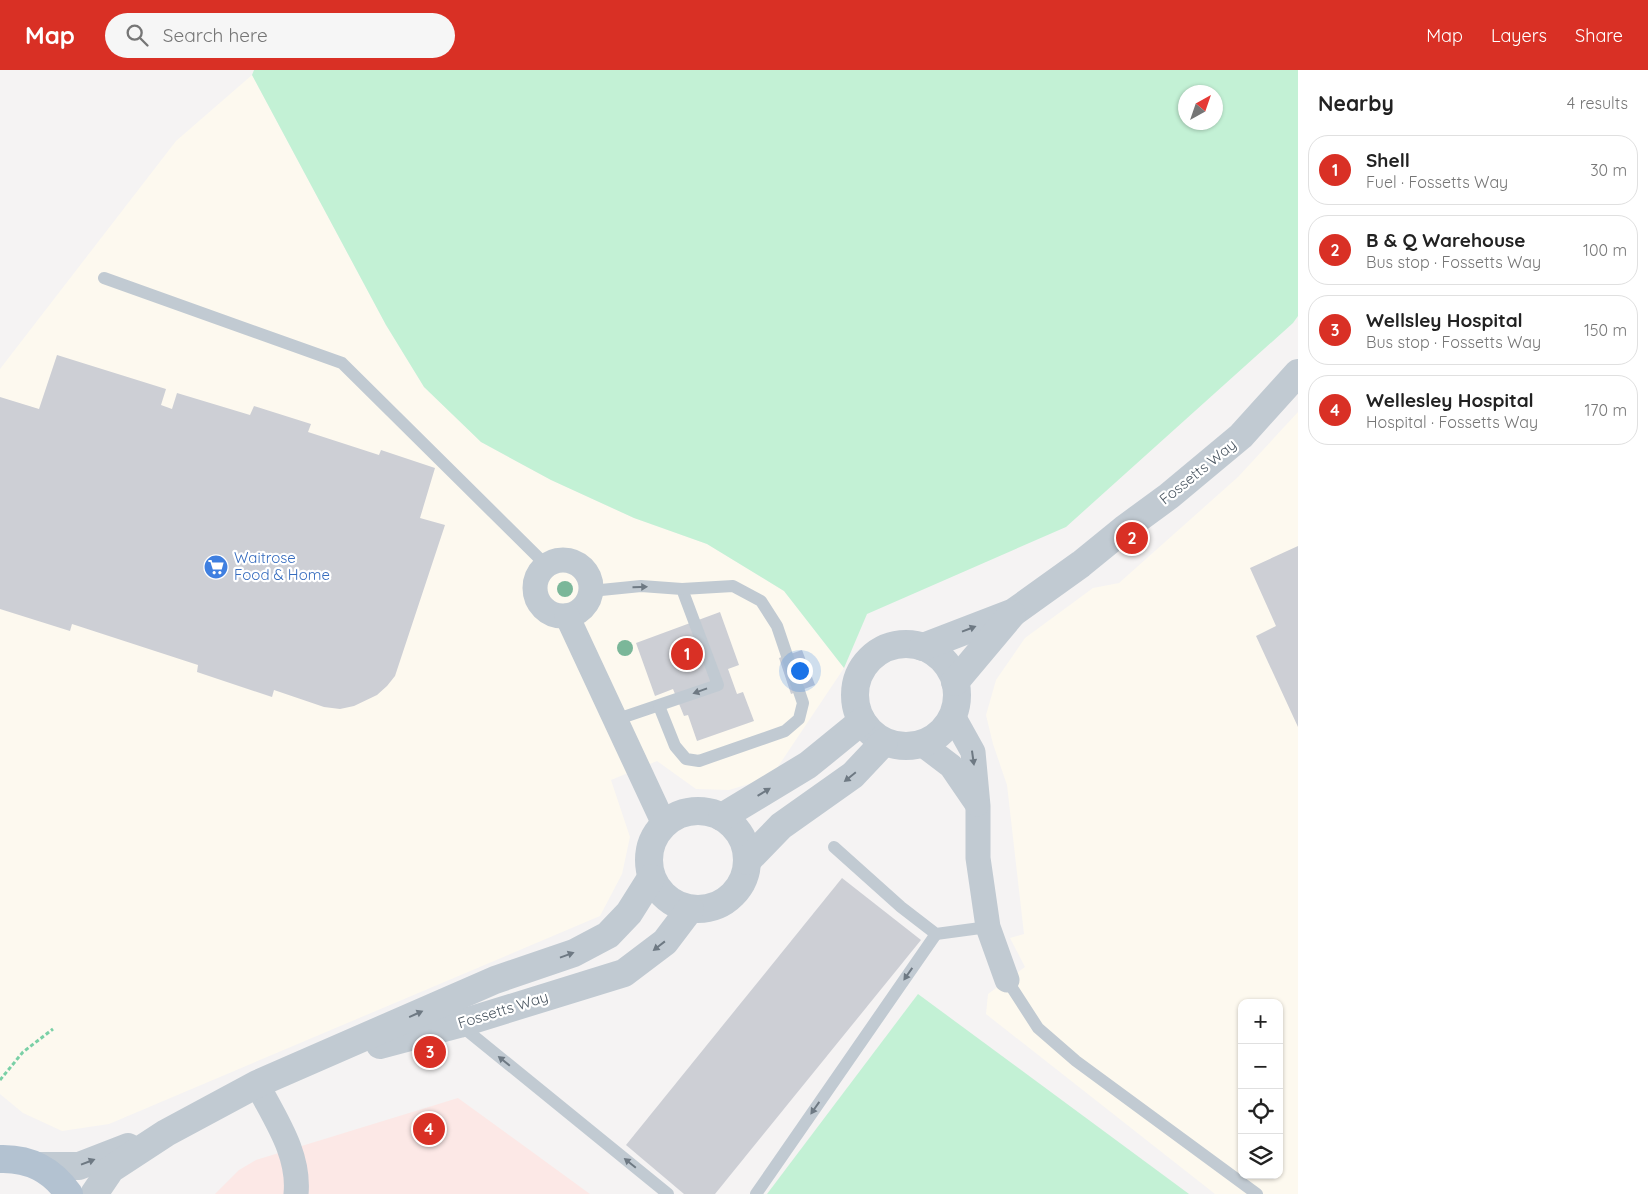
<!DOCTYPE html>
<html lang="en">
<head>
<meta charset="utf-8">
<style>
	:root { --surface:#fff; --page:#f6f6f6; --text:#222; --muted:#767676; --line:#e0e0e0; --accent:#d93025 }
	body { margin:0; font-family:Quicksand,sans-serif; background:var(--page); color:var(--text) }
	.controls { position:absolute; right:15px; bottom:15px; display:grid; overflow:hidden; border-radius:10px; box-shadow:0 1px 4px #0004 }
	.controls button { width:45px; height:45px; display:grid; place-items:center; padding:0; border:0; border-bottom:1px solid var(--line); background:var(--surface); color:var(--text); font:25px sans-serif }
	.compass { position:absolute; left:1178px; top:15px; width:45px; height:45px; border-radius:50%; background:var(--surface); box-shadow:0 1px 4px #0004; rotate:40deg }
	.you { position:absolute; left:799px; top:600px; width:18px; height:18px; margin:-12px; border:4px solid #fff; border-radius:50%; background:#1a73e8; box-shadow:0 0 0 8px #1a73e833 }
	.badge { display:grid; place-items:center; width:32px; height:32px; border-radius:50%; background:var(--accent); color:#fff; font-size:16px; font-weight:700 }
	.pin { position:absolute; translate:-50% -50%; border:2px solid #fff; box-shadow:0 1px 5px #0006 }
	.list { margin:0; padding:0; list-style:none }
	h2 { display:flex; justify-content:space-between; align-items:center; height:65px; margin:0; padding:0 20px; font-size:21px }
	h2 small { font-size:16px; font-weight:400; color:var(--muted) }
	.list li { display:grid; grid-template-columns:32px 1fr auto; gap:15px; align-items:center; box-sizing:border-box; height:70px; margin:0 10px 10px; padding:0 10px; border:1px solid var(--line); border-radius:20px }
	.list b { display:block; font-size:19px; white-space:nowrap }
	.list p { margin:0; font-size:16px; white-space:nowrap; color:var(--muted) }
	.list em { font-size:16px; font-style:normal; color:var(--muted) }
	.icon { flex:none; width:28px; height:28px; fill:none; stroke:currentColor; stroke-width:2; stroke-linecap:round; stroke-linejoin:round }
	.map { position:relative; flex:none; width:1298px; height:1124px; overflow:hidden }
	header { display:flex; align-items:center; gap:30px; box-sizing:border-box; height:70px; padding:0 25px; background:var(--accent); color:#fff }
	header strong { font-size:24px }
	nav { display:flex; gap:28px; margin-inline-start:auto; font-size:18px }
	.search { width:350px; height:45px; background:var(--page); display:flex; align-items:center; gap:12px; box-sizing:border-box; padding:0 18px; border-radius:28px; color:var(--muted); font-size:19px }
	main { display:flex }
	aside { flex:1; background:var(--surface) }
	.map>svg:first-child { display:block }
	.commercial { fill:#fdf9ef; fill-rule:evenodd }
	.medical { fill:#fce8e6 }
	.green { fill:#c3f1d5; fill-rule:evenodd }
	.building { fill:#cdcfd5 }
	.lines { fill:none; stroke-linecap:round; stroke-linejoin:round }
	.path { stroke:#7ad0a6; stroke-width:3; stroke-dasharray:4 2.5; stroke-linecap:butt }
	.service { stroke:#c1cad2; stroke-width:12 }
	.minor { stroke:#c1cad2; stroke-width:25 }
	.tertiary { stroke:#c1cad2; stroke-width:28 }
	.primary { stroke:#b3c2d1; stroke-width:28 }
	.tree { fill:#7bb799 }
	.oneway { fill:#6e7983 }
	.labels { text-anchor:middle; stroke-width:4.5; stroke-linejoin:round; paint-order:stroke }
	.street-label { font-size:15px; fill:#4a5661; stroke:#fff }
	.shop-label { font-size:15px; fill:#366cbe; stroke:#fff; text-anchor:start }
</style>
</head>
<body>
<header>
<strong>Map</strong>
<div class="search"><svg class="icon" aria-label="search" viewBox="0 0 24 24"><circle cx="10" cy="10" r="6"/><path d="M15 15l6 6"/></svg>Search here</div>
<nav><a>Map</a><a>Layers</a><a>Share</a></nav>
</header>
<main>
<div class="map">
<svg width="1298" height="1124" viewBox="0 0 1298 1124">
	<rect width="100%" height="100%" fill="#f5f3f3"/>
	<g class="commercial">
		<polygon points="252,5 386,255 424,317 481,372 551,410 634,448 707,474 784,521 844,598 771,707 729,720 696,719 657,691 611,710 630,767 622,804 600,846 109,1054 62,1061 23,1043 0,1024 0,299 176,71"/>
		<path d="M1298,342V1124H1215L986,944L988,924L1025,897L1010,868L1024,864L1007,715L993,674L986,645L996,610L1025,568L1093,518L1119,513L1238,407ZM1242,933H1279V1105H1242Z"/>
	</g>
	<polygon class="medical" points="458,1028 590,1124 215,1124 239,1100 256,1090"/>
	<g class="green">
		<path d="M254,0H1298V246L1293,253L1066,457L867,544L844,598L784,521L707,474L634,448L551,410L481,372L424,317L386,255L252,5ZM1186,22H1216V52H1186Z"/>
		<polygon points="918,924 1189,1124 767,1124"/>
	</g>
	<g class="building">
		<polygon points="57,285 166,319 161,335 172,339 177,323 250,345 254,336 311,354 308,362 379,385 381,380 435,398 420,448 445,455 395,606 387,616 377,625 354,636 340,639 324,637 274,620 272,627 197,602 198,595 72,554 70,561 0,539 0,327 39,339"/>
		<polygon points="1298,476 1298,657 1256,566 1276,556 1250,498"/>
		<polygon points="720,542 739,595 728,599 737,624 743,622 754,651 697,671 688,645 684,646 673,619 655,626 636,573"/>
		<polygon points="802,580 815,615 791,624 779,588"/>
		<polygon points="842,808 921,870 715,1124 684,1124 626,1075"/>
	</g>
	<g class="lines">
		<polyline class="path" points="0,1010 23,982 53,959"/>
		<g class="service">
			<polyline points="104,208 342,293 546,495"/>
			<polyline points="591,521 641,516 682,519 718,615 615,650"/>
			<polyline points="659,636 675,676 686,689 699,691 785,661 799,649 803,633 777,556 761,531 733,516 682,519"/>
			<polyline points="834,777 901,837 936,864 988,857"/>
			<polyline points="1007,910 1038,958 1076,991 1257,1124"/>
			<polyline points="459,954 668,1124"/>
			<polyline points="756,1124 936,864"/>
		</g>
		<g class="minor">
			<circle cx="563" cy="518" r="28"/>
			<polyline points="567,546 664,754"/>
			<polyline points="953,646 973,682 978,736 978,788 988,857 1007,910"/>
			<polyline points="922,674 951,696 977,734"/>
			<path d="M257,1014C275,1049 300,1084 296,1124"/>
		</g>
		<g class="tertiary">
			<circle cx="906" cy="625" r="51"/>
			<polyline points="923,577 1014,542 1081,494 1124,459 1169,426 1241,366 1298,303"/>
			<polyline points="955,612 1012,544"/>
			<circle cx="698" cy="790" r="49"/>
			<polyline points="722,747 808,695 862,651"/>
			<polyline points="747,791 781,756 853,705 884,672"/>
			<polyline points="380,975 459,954 624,903 665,872 690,839"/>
			<polyline points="40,1096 79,1096 128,1077"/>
			<polyline points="94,1124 111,1099 166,1063 257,1014 495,910 574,883 608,865 629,843 651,808"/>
		</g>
		<path class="primary" d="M0,1089C30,1088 52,1100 69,1124"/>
	</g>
	<g class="tree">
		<circle cx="565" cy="519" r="8"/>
		<circle cx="625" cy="578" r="8"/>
	</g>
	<defs><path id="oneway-solid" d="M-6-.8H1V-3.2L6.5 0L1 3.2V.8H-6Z" transform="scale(1.25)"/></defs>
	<g class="oneway">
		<use href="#oneway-solid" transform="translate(640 517) rotate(-1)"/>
		<use href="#oneway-solid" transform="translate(969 559) rotate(-21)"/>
		<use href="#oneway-solid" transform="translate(700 621) rotate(160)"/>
		<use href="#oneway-solid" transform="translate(973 688) rotate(82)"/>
		<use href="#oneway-solid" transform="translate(850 707) rotate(141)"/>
		<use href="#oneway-solid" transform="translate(764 722) rotate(-31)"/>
		<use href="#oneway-solid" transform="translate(659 876) rotate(142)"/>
		<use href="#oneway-solid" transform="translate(567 885) rotate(-20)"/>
		<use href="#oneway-solid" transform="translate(908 904) rotate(125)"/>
		<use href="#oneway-solid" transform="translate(416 944) rotate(-24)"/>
		<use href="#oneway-solid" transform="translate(504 991) rotate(-141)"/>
		<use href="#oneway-solid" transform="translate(815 1038) rotate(125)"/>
		<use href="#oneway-solid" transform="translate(88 1092) rotate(-21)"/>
		<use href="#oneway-solid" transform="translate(630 1093) rotate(-141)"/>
	</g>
	<defs>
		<symbol id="supermarket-disc" viewBox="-11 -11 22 22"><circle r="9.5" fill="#3f7fe0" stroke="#fff"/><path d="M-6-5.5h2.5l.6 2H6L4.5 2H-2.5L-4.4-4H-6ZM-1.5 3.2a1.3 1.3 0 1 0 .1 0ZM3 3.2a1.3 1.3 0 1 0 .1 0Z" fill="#fff"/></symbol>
	</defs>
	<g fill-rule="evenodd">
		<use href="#supermarket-disc" x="202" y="483" width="28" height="28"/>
	</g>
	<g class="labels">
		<g class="street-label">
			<text transform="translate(1198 402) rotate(-39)" y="5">Fossetts Way</text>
			<text transform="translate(503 940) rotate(-17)" y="5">Fossetts Way</text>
		</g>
		<g class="shop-label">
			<text x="234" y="493">Waitrose<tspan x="234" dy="17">Food &amp; Home</tspan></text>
		</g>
	</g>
</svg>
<div class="controls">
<button>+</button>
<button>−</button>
<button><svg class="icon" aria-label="locate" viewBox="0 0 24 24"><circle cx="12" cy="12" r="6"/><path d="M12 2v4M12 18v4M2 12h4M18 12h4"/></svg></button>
<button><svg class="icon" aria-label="layers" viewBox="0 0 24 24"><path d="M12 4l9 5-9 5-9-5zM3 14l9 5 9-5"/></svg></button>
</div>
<svg class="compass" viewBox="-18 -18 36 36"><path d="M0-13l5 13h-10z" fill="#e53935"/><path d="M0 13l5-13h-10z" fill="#767676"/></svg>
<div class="you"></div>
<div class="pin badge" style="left:687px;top:584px">1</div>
<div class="pin badge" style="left:1132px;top:468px">2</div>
<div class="pin badge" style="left:430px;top:982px">3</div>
<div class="pin badge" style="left:429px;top:1059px">4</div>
</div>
<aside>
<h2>Nearby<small>4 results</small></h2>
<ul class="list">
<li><span class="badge">1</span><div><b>Shell</b><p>Fuel · Fossetts Way</p></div><em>30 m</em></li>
<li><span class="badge">2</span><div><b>B &amp; Q Warehouse</b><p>Bus stop · Fossetts Way</p></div><em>100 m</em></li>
<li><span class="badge">3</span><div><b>Wellsley Hospital</b><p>Bus stop · Fossetts Way</p></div><em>150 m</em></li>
<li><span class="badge">4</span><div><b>Wellesley Hospital</b><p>Hospital · Fossetts Way</p></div><em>170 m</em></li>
</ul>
</aside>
</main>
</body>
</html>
